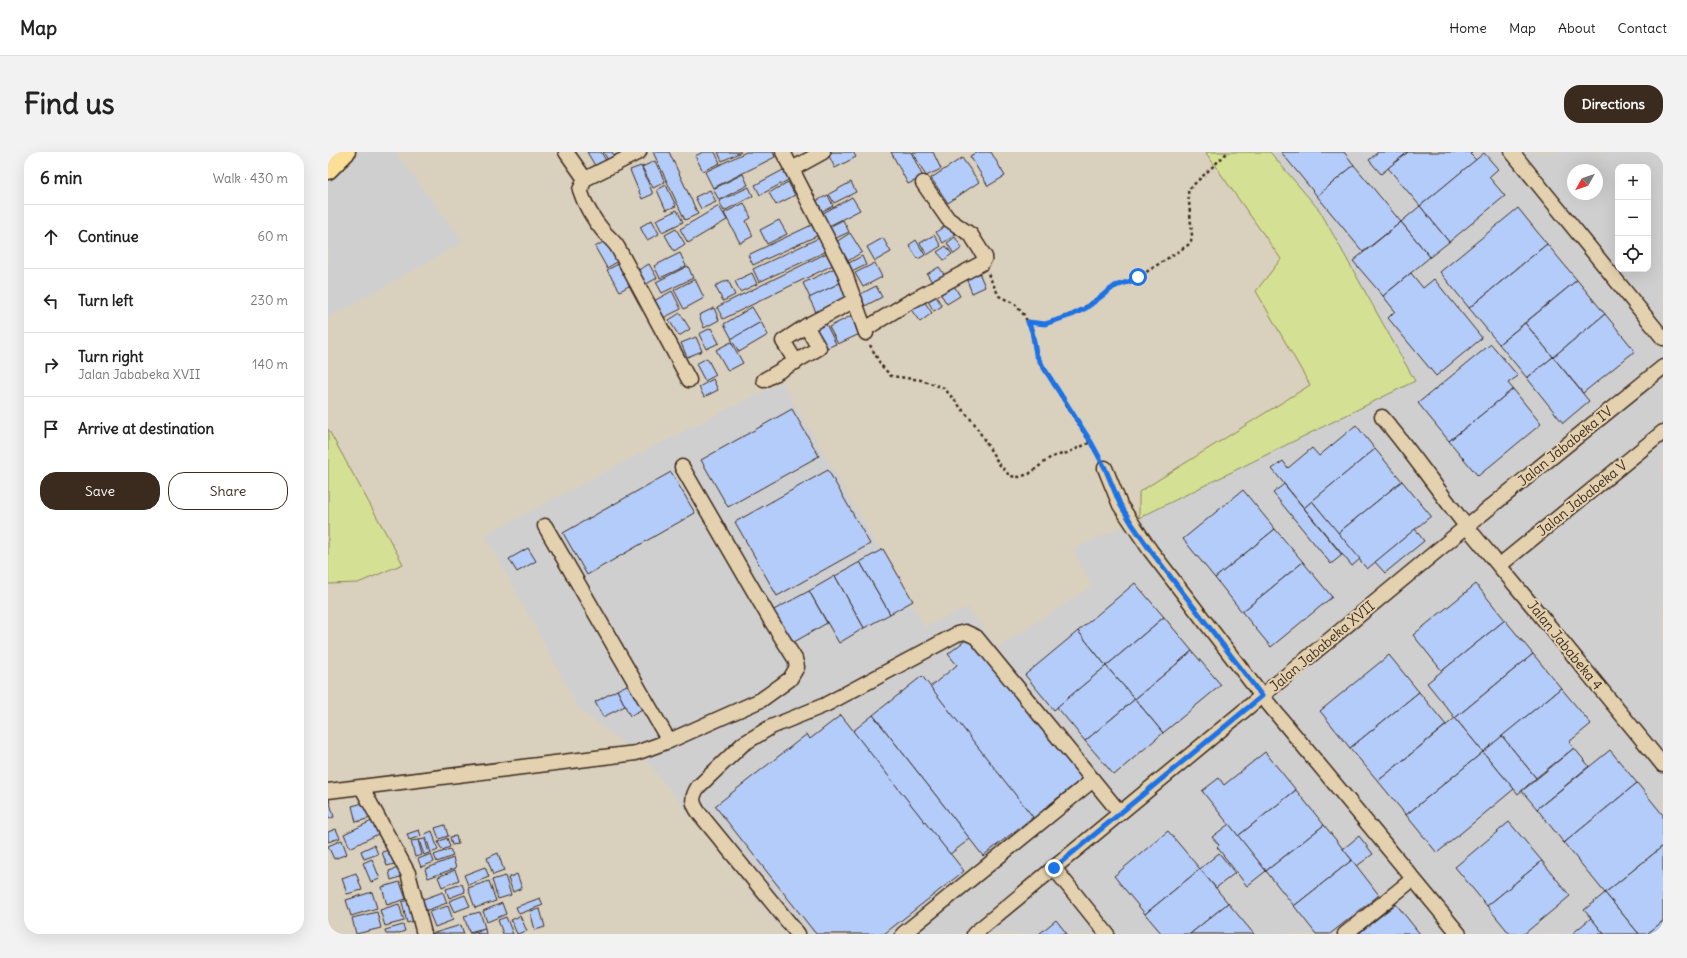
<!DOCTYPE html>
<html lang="en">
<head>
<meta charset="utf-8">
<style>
	:root { --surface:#fff; --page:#f2f2f2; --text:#222; --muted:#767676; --line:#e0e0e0; --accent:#3b2a1e }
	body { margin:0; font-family:Delius,sans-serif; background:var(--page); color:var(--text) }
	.controls { position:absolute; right:12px; top:12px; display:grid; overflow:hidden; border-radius:8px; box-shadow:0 4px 16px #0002 }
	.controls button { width:36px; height:36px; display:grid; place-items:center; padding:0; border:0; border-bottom:1px solid var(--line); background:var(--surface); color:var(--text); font:20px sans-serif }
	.compass { position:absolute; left:1239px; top:12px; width:36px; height:36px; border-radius:50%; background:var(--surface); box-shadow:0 4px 16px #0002; rotate:230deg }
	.stop { position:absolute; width:12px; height:12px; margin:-9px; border:3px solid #1a73e8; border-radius:50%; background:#fff }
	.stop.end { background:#1a73e8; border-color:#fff; box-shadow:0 1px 4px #0008 }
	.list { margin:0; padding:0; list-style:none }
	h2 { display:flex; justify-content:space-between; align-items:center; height:52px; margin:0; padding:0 16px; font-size:17px }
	h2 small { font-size:13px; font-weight:400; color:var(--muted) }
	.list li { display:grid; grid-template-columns:26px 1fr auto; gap:12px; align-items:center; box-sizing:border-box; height:64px; padding:0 16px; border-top:1px solid var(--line) }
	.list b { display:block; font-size:15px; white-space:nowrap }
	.list p { margin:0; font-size:13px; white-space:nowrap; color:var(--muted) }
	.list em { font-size:13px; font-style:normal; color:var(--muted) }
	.actions { display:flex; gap:8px; padding:12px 16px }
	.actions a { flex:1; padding:9px 0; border:1px solid var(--accent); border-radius:16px; text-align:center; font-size:14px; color:var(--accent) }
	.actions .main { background:var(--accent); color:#fff }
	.icon { flex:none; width:22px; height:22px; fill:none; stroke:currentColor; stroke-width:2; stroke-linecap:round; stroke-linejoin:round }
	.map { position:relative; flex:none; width:1335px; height:782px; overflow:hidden; border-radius:16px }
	header { display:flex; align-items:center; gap:24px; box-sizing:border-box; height:56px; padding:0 20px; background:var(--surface); border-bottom:1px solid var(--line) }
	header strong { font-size:19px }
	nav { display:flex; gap:22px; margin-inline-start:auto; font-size:14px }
	.intro { display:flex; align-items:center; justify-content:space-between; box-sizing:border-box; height:96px; padding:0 24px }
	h1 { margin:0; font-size:28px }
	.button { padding:10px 18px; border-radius:16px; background:var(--accent); color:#fff; font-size:14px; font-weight:700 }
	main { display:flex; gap:24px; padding:0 24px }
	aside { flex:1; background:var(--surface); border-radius:16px; box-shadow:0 4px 16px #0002 }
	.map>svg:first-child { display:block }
	.built { fill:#cfcfd0; fill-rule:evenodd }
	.green { fill:#d4e093; stroke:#888558 }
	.building { fill:#b4ccfa; stroke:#3b2a1e }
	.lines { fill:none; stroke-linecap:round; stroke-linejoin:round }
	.minor-casing { stroke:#3b2a1e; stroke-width:17 }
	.major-casing { stroke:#3b2a1e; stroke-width:21 }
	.path { stroke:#3b2a1e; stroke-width:2.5; stroke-dasharray:3 3; stroke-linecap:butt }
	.minor { stroke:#e4d1af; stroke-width:14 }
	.major { stroke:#fbdf96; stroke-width:18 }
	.route { stroke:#1a73e8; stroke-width:5 }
	.labels { text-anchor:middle; stroke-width:4; stroke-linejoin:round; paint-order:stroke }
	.street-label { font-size:14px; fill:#3b2a1e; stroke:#e4d1af }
</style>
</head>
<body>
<header>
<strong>Map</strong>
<nav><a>Home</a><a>Map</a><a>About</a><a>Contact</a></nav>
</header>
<div class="intro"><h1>Find us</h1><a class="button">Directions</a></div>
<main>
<aside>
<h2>6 min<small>Walk · 430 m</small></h2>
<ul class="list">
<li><svg class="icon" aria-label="ahead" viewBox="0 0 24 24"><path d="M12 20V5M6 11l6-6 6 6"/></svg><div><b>Continue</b></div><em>60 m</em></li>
<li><svg class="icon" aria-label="left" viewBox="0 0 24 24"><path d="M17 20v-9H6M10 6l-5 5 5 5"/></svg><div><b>Turn left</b></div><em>230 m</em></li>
<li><svg class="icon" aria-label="right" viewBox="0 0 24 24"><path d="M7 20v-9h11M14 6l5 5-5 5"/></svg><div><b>Turn right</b><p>Jalan Jababeka XVII</p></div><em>140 m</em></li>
<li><svg class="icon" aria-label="arrive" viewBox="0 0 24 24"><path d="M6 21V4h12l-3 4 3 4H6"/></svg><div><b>Arrive at destination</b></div></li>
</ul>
<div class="actions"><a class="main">Save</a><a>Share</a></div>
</aside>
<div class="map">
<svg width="1335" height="782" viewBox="0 0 1335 782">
	<rect width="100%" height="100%" fill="#dad0be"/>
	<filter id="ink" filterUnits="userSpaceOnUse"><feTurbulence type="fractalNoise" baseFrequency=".025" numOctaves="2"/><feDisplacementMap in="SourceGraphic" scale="8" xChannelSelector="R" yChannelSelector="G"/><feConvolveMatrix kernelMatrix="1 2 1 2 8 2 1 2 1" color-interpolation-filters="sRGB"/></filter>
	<g filter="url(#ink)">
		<g class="built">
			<polygon points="0,0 68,0 135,90 0,166"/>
			<path d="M942,0H1335V782H457L316,606L252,558L157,383L328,293L454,230L597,475L640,455L669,496L763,434L746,398L1087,229L992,59ZM1290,15H1320V117H1290ZM1245,18H1269V42H1245Z"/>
		</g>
		<g class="green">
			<polygon points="880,0 942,0 992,59 1087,229 811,366 811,340 982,233 928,139 953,107 878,1"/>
			<polygon points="0,277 75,412 30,431 0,432"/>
		</g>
		<g class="building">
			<polygon points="259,0 273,0 280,12 269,17"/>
			<polygon points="275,0 284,0 288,7 282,11"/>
			<polygon points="325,0 341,0 370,62 357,68"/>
			<polygon points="375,0 387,0 392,11 375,19 367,4"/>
			<polygon points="390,0 413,0 394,9"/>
			<polygon points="418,0 445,0 447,5 385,36 377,20"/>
			<polygon points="499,0 525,0 528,5 507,16"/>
			<polygon points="563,0 583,0 595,25 580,32"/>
			<polygon points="585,0 605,0 613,17 598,24"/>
			<polygon points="649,0 663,0 677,24 660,34 642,4"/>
			<polygon points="953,0 1016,0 1026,13 989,44"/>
			<polygon points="1050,0 1080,0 1053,22 1041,8"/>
			<polygon points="1080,0 1145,0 1142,2 1148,8 1092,54 1060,16"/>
			<polygon points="1156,1 1170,17 1161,25 1177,44 1121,90 1092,54"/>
			<polygon points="634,6 651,30 620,51 603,26"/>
			<polygon points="327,9 337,30 325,36 314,15"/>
			<polygon points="1026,13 1073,70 1035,100 989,44"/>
			<polygon points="313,14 325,42 314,47 302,18"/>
			<polygon points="457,17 462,27 432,43 427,33"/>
			<polygon points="415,22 420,33 391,48 385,37"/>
			<polygon points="460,30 467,43 448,53 441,41"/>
			<polygon points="523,30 528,40 506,51 501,42"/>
			<polygon points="338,33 348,54 338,58 329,38"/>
			<polygon points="421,35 425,44 396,59 391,49"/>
			<polygon points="382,38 388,50 373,57 367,45"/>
			<polygon points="500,43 505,54 493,60 488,49"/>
			<polygon points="524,45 532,58 499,75 492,63"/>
			<polygon points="416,51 423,66 418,69 425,84 412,91 396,61"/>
			<polygon points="391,54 399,68 360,91 352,77"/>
			<polygon points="1092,54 1121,90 1102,105 1073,70"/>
			<polygon points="1190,56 1219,92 1141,156 1112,120"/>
			<polygon points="349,58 355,70 334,80 328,68"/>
			<polygon points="324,68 331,82 319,88 312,75"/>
			<polygon points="451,68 459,82 439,92 432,78"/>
			<polygon points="515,68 521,80 506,87 501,75"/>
			<polygon points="1073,70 1102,105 1055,144 1025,109"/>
			<polygon points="488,71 493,82 425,113 420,103"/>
			<polygon points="620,72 627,83 615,91 608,80"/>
			<polygon points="348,77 357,92 346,99 337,83"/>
			<polygon points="522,81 534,100 520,109 508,90"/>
			<polygon points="606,83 613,94 599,103 592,91"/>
			<polygon points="493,85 499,99 431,130 425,117"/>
			<polygon points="627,85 634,96 626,102 619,91"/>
			<polygon points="282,86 294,107 279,116 267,95"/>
			<polygon points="555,86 563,100 547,109 539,95"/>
			<polygon points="588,88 597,103 590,107 581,93"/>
			<polygon points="1219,92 1249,128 1171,192 1141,156"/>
			<polygon points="618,94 624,102 616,108 609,100"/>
			<polygon points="501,100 507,112 395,167 389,155"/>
			<polygon points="352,101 358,114 332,126 326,114"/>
			<polygon points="534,104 538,113 521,121 517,113"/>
			<polygon points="294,110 306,131 292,139 279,118"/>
			<polygon points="547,111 554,125 535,135 527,121"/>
			<polygon points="321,112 329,126 315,134 307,120"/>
			<polygon points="360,114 365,126 334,141 328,130"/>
			<polygon points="611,115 618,125 606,133 599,122"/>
			<polygon points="507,116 514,130 482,146 475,131"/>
			<polygon points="650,118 657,135 644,141 637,123"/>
			<polygon points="424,121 429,132 412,140 407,129"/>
			<polygon points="1083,121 1095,136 1106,127 1154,186 1108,224 1060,166 1067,159 1055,144"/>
			<polygon points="367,127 376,146 356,157 346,138"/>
			<polygon points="400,128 407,143 395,149 387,134"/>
			<polygon points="1249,128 1277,162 1225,205 1197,171"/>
			<polygon points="514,130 521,145 488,160 481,146"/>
			<polygon points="625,132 632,144 619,152 612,141"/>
			<polygon points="548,134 554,145 535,155 529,144"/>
			<polygon points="344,139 353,157 333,167 324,150"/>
			<polygon points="606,141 614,154 606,159 598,146"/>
			<polygon points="594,146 604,161 592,170 581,155"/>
			<polygon points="424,155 433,170 404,187 396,172"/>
			<polygon points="386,156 391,168 376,176 371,163"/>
			<polygon points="352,161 362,177 351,184 341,168"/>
			<polygon points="527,162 536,180 510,192 501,175"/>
			<polygon points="1277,162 1307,199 1255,241 1225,205"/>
			<polygon points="433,170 440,183 411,200 403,187"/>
			<polygon points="497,170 508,192 496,197 486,176"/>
			<polygon points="1197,171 1225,205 1199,226 1171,192"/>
			<polygon points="383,176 391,191 378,197 371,182"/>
			<polygon points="368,185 374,199 359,205 353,191"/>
			<polygon points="403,190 415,211 400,219 388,198"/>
			<polygon points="1163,192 1190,224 1180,231 1185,237 1121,289 1090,251"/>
			<polygon points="1225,205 1261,249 1235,271 1199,226"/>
			<polygon points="379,206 388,223 377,229 368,212"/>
			<polygon points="385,227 390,238 376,245 371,235"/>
			<polygon points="1185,237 1213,272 1150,324 1121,289"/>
			<polygon points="464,257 491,304 400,355 373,308"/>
			<polygon points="1028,273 1047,297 976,356 944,317 955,309 960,316 984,296 991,304"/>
			<polygon points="1047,297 1074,329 1010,381 984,349"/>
			<polygon points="500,318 542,392 449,444 407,370"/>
			<polygon points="343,320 367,361 259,423 235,381"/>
			<polygon points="1074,329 1103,364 1039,417 1010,381"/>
			<polygon points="956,332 1014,403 1003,412 945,341"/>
			<polygon points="915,338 947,377 887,426 855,387"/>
			<polygon points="984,349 1032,407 1024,414 976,356"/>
			<polygon points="947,377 975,410 914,460 887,426"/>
			<polygon points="1087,377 1096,389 1057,421 1047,410"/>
			<polygon points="200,396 208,409 189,420 181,407"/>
			<polygon points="555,397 585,449 562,462 532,410"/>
			<polygon points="532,410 562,462 536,476 507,424"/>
			<polygon points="975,410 1004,445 943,495 914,460"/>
			<polygon points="507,424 536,476 511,491 481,439"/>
			<polygon points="807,431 836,465 778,514 750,479"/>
			<polygon points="1148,432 1177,468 1114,519 1085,483"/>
			<polygon points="481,439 499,471 461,493 442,460"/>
			<polygon points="836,465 864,499 807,547 778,514"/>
			<polygon points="1177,468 1205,502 1127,566 1099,531"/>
			<polygon points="750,479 778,514 726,558 697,523"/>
			<polygon points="644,483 756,625 717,656 721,661 709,671 602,535 629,513 620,502"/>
			<polygon points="864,499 893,533 835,581 807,547"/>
			<polygon points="1205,502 1233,536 1155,600 1127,566"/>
			<polygon points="1061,503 1091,540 1022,596 992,559"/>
			<polygon points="778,514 807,547 757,589 729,555"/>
			<polygon points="594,524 705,665 655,704 545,563"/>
			<polygon points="303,531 316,556 302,564 289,538"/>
			<polygon points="1233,536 1263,572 1241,590 1246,596 1208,626 1174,584"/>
			<polygon points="289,538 297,554 275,565 267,550"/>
			<polygon points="1091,540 1118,573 1050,629 1022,596"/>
			<polygon points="807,547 835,581 786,623 757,589"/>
			<polygon points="513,563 636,719 556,782 488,782 387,654 479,582 482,587"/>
			<polygon points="545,563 642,687 622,702 525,579"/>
			<polygon points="1127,566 1155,600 1078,663 1050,629"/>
			<polygon points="1174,584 1208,626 1190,642 1155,600"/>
			<polygon points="1246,596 1261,614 1209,657 1194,639"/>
			<polygon points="1282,598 1309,631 1236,691 1209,657"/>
			<polygon points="937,600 968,638 910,684 874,639 891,626 896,633"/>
			<polygon points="1155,600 1186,637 1109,701 1078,663"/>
			<polygon points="1309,631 1335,663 1335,694 1277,741 1236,691"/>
			<polygon points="968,638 996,673 938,719 910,684"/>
			<polygon points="0,644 6,665 0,667"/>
			<polygon points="39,650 43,666 28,670 24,654"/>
			<polygon points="48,667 54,680 22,696 16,682"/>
			<polygon points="1181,670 1214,709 1159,754 1127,715"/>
			<polygon points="901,672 938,719 919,734 889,695 891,693 884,685"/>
			<polygon points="117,673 120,684 111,687 107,676"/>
			<polygon points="996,673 1024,708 966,754 938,719"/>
			<polygon points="8,677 12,686 0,690 0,680"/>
			<polygon points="91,678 93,684 81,688 79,682"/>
			<polygon points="104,679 110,698 103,701 97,682"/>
			<polygon points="840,679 872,717 817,762 786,724"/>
			<polygon points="128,684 130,692 124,693 122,685"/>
			<polygon points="1031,684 1045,702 1029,714 1015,697"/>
			<polygon points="119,686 122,695 114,698 110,690"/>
			<polygon points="97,687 101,701 96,703 91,688"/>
			<polygon points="14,688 19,702 6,707 0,694"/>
			<polygon points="90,688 94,703 87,705 83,689"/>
			<polygon points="46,693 50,702 36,707 33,699"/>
			<polygon points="1335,694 1335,769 1319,782 1311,782 1277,741"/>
			<polygon points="65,697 70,711 59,714 54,700"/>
			<polygon points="122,697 125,704 109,710 106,703"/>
			<polygon points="170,701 176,719 165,723 159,706"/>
			<polygon points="891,701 907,721 888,736 872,717"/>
			<polygon points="103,702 106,710 93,715 90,707"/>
			<polygon points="125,706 128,716 100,726 97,717"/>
			<polygon points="44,707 52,727 43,730 35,711"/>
			<polygon points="1024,708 1051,743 1002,782 988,782 966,754"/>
			<polygon points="1214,709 1242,744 1196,782 1182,782 1159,754"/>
			<polygon points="76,714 78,723 63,728 61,719"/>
			<polygon points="157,715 161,725 140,733 136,723"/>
			<polygon points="872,717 900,751 862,782 834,782 817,762"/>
			<polygon points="127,718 131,728 114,735 110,725"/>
			<polygon points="28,721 34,738 19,742 14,726"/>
			<polygon points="189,722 194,736 185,740 180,726"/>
			<polygon points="177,724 183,743 170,747 164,728"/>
			<polygon points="161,729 168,749 147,756 140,736"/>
			<polygon points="72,730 78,747 59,753 54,735"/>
			<polygon points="134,732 137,740 121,746 118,737"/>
			<polygon points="44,740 49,756 23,764 18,748"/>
			<polygon points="115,740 119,751 94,760 90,749"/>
			<polygon points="1277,741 1311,782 1276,782 1263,766 1256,758"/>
			<polygon points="137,743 142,754 126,760 121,749"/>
			<polygon points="212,746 215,753 191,762 188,755"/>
			<polygon points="84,747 89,768 79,771 74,750"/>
			<polygon points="174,751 178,762 159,770 155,759"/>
			<polygon points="900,751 926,782 862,782"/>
			<polygon points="71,752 76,769 57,774 52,758"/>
			<polygon points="1068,752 1092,782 1030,782"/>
			<polygon points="120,754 125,768 107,775 101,760"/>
			<polygon points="212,757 217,775 207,778 202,759"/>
			<polygon points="49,760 53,776 28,782 24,766"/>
			<polygon points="152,760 157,776 141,780 136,764"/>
			<polygon points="192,764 199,779 189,782 183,768"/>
			<polygon points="178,765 185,782 175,782 170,768"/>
			<polygon points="1263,766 1276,782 1244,782"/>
			<polygon points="728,768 739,782 711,782"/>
			<polygon points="1335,769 1335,782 1319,782"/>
			<polygon points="75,773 77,779 68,782 58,782 57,778"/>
			<polygon points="133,773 136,782 103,782"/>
			<polygon points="157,777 158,782 141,781"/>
		</g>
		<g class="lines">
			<defs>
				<g id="minor">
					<polyline points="238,0 257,27"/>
					<path d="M311,0L257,27L252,38C257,54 265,67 276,80C281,86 286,89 290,96L361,228"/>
					<polyline points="455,0 516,119 538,181"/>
					<polyline points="1184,0 1335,186"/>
					<polyline points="464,17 495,0"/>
					<polyline points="537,177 578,152 654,111 657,105 643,83 620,67 595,31"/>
					<polyline points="468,210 455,189 478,174"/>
					<polyline points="436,228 491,196 478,174 527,148"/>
					<path d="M1054,265C1084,300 1110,339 1139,375C1205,454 1270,533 1335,613"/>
					<polyline points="777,316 792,353 822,398 934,544 1131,782"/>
					<polyline points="1172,413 1335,280"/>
					<polyline points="341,589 433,548 462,527 469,515 467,507 442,467 354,315"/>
					<polyline points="34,636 80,721 96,782"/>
					<polyline points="0,639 308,601 341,589 217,374"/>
					<polyline points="726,716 779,782"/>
					<path d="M470,782L371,661C364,651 363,646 370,635L415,592L443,575L497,553L629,482L637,480L648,485L792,661"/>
					<polyline points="575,782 765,628"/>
					<polyline points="646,782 1139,374 1335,215"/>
					<polyline points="1017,782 1085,727"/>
				</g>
				<polyline id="major" points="0,18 18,0"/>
			</defs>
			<use href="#minor" class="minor-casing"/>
			<use href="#major" class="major-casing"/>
			<g class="path">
				<polyline points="660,122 671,144 687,152 696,163 704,179 708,202 714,213 771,305"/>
				<polyline points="700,170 717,172 750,160 784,136 806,128 860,93 863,89 864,84 860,38 900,0"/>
				<polyline points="542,193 553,213 563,224 593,228 616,236 646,271 671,312 682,324 691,325 701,322 723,305 739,301 763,290"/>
			</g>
			<use href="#minor" class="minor"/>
			<use href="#major" class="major"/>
		</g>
	</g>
	<g class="lines" filter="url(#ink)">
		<polyline class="route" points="726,716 934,544 822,398 804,372 792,352 777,316 763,290 714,213 708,202 704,179 700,170 717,172 744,163 758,156 787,134 806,128 810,125"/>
	</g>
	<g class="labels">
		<g class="street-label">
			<text transform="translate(1237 294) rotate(-39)" y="5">Jalan Jababeka IV</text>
			<text transform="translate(1254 346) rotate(-39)" y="5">Jalan Jababeka V</text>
			<text transform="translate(1237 493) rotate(51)" y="5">Jalan Jababeka 4</text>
			<text transform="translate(994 494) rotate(-40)" y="5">Jalan Jababeka XVII</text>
		</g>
	</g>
</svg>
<div class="controls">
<button>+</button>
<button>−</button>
<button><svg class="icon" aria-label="locate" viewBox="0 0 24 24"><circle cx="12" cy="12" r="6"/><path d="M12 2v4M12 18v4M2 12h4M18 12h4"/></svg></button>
</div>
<svg class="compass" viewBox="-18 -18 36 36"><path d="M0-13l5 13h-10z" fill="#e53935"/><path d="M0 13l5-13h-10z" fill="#767676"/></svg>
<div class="stop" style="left:810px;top:125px"></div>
<div class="stop end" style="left:726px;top:716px"></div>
</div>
</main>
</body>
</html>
